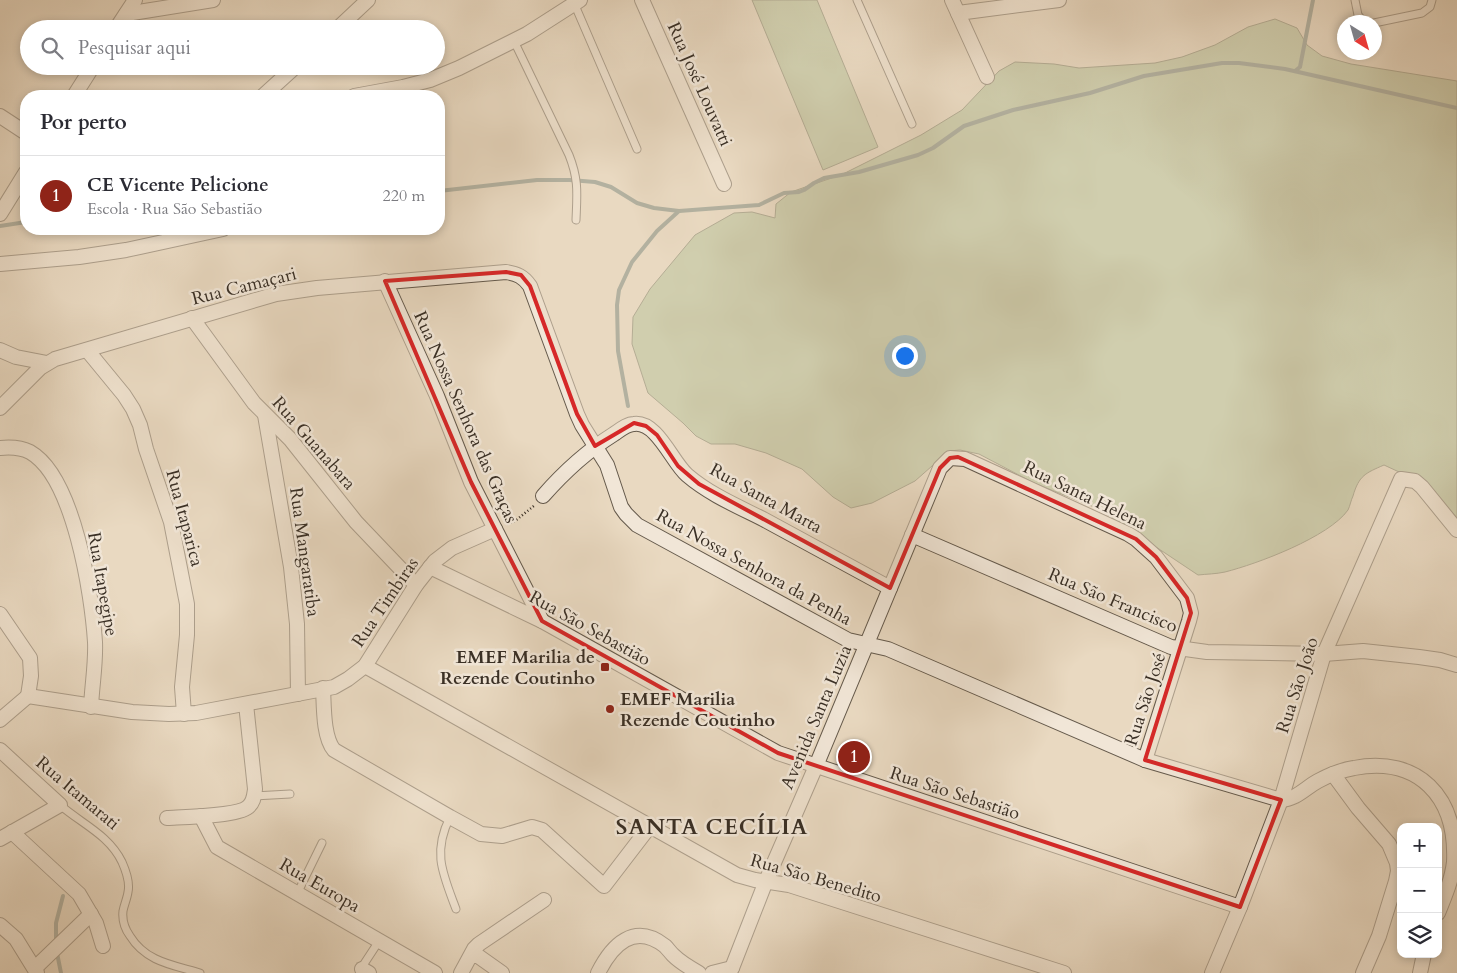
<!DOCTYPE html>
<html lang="pt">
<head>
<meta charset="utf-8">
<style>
	:root { --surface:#fff; --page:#f7f7f7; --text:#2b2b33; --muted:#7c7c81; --line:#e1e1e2; --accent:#8f2418 }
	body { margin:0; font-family:Cardo,serif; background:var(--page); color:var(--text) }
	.controls { position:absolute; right:15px; bottom:15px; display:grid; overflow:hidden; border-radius:10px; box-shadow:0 2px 8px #0003 }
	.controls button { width:45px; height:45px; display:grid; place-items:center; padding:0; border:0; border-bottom:1px solid var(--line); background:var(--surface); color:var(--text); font:25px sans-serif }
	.compass { position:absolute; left:1337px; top:15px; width:45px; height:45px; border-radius:50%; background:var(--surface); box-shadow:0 2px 8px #0003; rotate:143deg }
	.you { position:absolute; left:904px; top:355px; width:18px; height:18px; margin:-12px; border:4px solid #fff; border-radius:50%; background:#1a73e8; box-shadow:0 0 0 8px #1a73e833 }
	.badge { display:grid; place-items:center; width:32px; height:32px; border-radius:50%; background:var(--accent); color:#fff; font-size:16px; font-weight:700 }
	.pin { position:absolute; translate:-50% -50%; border:2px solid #fff; box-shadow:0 1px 5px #0006 }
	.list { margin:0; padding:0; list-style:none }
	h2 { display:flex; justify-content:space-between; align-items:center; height:65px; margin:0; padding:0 20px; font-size:21px }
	h2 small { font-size:16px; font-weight:400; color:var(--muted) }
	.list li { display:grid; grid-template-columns:32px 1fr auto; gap:15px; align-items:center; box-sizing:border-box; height:80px; padding:0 20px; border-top:1px solid var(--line) }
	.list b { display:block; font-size:19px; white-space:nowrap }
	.list p { margin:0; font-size:16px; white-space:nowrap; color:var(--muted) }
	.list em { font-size:16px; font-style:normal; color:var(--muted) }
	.icon { flex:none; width:28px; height:28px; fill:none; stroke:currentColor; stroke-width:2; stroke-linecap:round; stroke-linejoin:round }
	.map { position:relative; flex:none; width:1457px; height:973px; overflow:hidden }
	.search { position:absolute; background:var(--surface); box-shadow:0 2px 8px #0003; left:20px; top:20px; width:425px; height:55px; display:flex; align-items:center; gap:12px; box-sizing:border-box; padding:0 18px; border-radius:28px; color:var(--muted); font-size:19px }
	.panel { position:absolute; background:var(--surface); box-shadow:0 2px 8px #0003; left:20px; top:90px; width:425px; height:145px; border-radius:20px }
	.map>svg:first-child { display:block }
	.green { fill:#b1c097; stroke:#75785e }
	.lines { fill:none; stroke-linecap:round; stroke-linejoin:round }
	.stream { stroke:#718278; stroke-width:4 }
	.service-casing { stroke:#655a4c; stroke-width:9 }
	.minor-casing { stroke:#655a4c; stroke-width:16 }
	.path { stroke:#392f25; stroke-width:2.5; stroke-dasharray:1 2.5; stroke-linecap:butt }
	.service { stroke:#f1e6d7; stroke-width:7 }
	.minor { stroke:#f1e6d7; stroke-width:14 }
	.marked { fill:none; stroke:#d62828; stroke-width:4; stroke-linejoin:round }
	.poi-dot { fill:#8f2418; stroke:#f1e6d7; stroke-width:2 }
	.labels { text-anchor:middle; stroke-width:5; stroke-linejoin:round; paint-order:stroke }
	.street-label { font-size:18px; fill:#392f25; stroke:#f1e6d7 }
	.poi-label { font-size:18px; font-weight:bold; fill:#392f25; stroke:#f1e6d7; text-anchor:end }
	.district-label { font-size:22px; font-weight:bold; letter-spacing:1px; fill:#392f25; stroke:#f1e6d7 }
</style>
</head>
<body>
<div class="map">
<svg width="1457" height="973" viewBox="0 0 1457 973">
	<rect width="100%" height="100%" fill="#e9d9c1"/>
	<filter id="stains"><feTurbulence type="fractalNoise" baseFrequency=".004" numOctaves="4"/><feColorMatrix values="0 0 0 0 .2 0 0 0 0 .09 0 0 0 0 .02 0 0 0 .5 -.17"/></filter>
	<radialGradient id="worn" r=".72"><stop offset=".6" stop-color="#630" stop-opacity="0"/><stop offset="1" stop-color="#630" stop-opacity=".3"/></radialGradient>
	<g class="green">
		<polygon points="752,0 817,0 878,147 823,170"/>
		<path d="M1275,19L1297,28L1307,45L1322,56L1351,64L1457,81V521L1425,484L1384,465C1366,473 1359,475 1353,496C1351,500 1350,506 1348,510C1329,537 1257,564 1225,572C1216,574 1207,574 1198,575L1099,509L1034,483L979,454L960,450L949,451L915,481L872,503L851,508L833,497L802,469L766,453L735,444H711L696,436L683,423L648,393L632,344L633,317L650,289L695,235L734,213L752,212L775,218L776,204L791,192L843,174L921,135L962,110L999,71L1015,62L1054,64L1079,68L1155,63L1182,57L1215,45L1248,27Z"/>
	</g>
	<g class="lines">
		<g class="stream">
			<polyline points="1295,71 1300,67 1313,0"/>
			<polyline points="439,191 537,180 570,180 595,182 611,187 637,203 654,208 679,211 759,205 784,193 799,192 804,190 814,183 824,178 859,172 918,155 933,148 964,126 1013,110 1090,93 1144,76 1222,63 1239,63 1285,69 1457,108"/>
			<polyline points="0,226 26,222"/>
			<polyline points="628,406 618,351 617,305 619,290 632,262 657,231 679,211"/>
			<polyline points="56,943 56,923 63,896"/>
			<polyline points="57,953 61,973"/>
		</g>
		<defs>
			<g id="service">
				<polyline points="857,0 912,124"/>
				<polyline points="1355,0 1358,15 1364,22"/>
				<polyline points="574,3 637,149"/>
				<polyline points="1374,23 1422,13 1430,7 1432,0"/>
				<path d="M514,41L569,155C579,180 577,194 576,220"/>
				<polyline points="254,796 290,794"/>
				<path d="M60,805C82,824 109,835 122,862C126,871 130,883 128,892C127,899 124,905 123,911C122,920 125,929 130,936C146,962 173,965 200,973"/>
				<path d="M450,817C432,853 443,874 456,909"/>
				<polyline points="297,894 322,843"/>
				<polyline points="360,970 379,941"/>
			</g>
			<g id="minor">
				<polyline points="642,0 724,184"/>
				<polyline points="952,0 987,77"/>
				<polyline points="958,13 1059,0"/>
				<polyline points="126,14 213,0"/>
				<polyline points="116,29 135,0"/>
				<polyline points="337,29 368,0"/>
				<polyline points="74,96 93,66"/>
				<polyline points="263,96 296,66"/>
				<polyline points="354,96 403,87 430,80 459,68 527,34 580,0"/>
				<polyline points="0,116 26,133"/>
				<polyline points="0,214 26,172"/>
				<polyline points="0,264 79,257 126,250 223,229"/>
				<polyline points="385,281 437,396 471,482 542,621"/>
				<polyline points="192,318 254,403 290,439 356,522 416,585"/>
				<polyline points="0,350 16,357 47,363"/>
				<polyline points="87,350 124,395 133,409 140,425 146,449 171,522 187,604 187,635 182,687 184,714"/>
				<path d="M0,408L40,368L55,359L276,294L317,288L506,272C517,274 523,276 530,286L577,414L582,425L607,465L621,507L626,514L637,525L848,640L888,649L1145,760L1281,800C1297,799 1305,788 1318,781C1329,775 1341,770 1354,768C1418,756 1457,796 1454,862C1452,879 1445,896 1438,913"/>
				<polyline points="265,415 291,567 297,624 298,694"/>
				<path d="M0,448C10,447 20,447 30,452C74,477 92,595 95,642C96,663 92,685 91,707"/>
				<path d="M543,496C564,472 587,451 614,434C620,430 627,424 634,424C657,421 672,462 687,475C709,494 737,506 763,519C805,542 848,565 890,588"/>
				<polyline points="912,535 1171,647 1207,652 1324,654 1363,651 1419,657 1440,660 1457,665"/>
				<polyline points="430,567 542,621 778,753 1240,907"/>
				<polyline points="0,614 30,658 31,676 28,696"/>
				<polyline points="365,666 737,875 755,880 789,885 1064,973"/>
				<path d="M323,688C324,706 323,737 334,750L450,817L481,834L502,836L532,827L542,830L604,886L650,826"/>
				<polyline points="28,696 132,712 169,714 196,713 334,687 348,679 365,666 416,585 435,561 452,548 495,529"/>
				<polyline points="0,720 28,696"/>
				<polyline points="0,750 60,805 0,839"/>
				<polyline points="1333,774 1358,808 1389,844 1397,863 1398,871 1396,881 1379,936 1363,973"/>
				<polyline points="201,816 217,847 435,973"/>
				<path d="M167,818C183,817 238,816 248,807C254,802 254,796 255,789L246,704"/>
				<polyline points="12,832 79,894 96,923 103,946"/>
				<polyline points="0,925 16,939 37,973"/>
				<polyline points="472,956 478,956 502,973"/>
				<polyline points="35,968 91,914"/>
				<polyline points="732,968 766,881 816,766 940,468 950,458 965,459 1128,534 1136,539 1156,557 1187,598 1191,613 1189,621 1145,760"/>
				<polyline points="362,969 369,973"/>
				<polyline points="461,973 474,949 479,944 544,900"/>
				<path d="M598,973C612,945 634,922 665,946C668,949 670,952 673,955C680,962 690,968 699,973"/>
				<polyline points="712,973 732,968"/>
				<polyline points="1212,973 1240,907 1281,800 1324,654 1401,479 1415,481 1422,487 1457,530"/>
				<polyline points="1420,973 1424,954"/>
			</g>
		</defs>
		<use href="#service" class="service-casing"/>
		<use href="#minor" class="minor-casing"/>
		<polyline class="path" points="507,524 515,521 535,505"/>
		<use href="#service" class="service"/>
		<use href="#minor" class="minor"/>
	</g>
	<path d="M0 0H1457V973H0ZM506,272L521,275L530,286L577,414L595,446L634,423L646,426L657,435L678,466L699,484L890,588L940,468L950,458L958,457L1136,539L1156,557L1187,598L1191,613L1145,760L1281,800L1240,907L778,753L542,621L471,482L385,281Z" fill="#e9d9c1" fill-opacity=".55" fill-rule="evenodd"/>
	<path class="marked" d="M506,272L521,275L530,286L577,414L595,446L634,423L646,426L657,435L678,466L699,484L890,588L940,468L950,458L958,457L1136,539L1156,557L1187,598L1191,613L1145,760L1281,800L1240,907L778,753L542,621L471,482L385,281Z"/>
	<g class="poi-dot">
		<rect x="600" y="662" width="10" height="10" rx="2.5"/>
		<circle cx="610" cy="709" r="5"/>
	</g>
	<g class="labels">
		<g class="street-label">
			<text transform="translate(700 84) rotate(66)" y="6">Rua José Louvatti</text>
			<text transform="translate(244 286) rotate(-14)" y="6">Rua Camaçari</text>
			<text transform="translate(466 417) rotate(66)" y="6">Rua Nossa Senhora das Graças</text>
			<text transform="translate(314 443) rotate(49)" y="6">Rua Guanabara</text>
			<text transform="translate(1085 495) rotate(26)" y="6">Rua Santa Helena</text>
			<text transform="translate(766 498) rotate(29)" y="6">Rua Santa Marta</text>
			<text transform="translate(185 518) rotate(75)" y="6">Rua Itaparica</text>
			<text transform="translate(305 552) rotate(82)" y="6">Rua Mangaratiba</text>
			<text transform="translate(754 567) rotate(29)" y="6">Rua Nossa Senhora da Penha</text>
			<text transform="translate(103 584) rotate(80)" y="6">Rua Itapegipe</text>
			<text transform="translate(1113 600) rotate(23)" y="6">Rua São Francisco</text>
			<text transform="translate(385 602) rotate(-56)" y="6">Rua Timbiras</text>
			<text transform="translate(590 628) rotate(29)" y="6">Rua São Sebastião</text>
			<text transform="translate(1297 685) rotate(-72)" y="6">Rua São João</text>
			<text transform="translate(1145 699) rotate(-72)" y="6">Rua São José</text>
			<text transform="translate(816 717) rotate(-67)" y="6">Avenida Santa Luzia</text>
			<text transform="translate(78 793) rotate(40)" y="6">Rua Itamarati</text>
			<text transform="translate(955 793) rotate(18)" y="6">Rua São Sebastião</text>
			<text transform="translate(816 878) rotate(16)" y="6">Rua São Benedito</text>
			<text transform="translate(320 885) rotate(30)" y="6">Rua Europa</text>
		</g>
		<g class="poi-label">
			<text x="595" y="663">EMEF Marilia de<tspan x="595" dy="21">Rezende Coutinho</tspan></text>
			<text x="620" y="705" text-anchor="start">EMEF Marilia<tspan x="620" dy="21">Rezende Coutinho</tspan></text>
		</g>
		<g class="district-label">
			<text x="712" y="834">SANTA CECÍLIA</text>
		</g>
	</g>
	<rect width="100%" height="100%" filter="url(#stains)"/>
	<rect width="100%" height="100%" fill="url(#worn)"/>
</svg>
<div class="controls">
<button>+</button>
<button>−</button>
<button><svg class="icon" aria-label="layers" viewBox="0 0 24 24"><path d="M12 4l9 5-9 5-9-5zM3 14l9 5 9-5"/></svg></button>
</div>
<svg class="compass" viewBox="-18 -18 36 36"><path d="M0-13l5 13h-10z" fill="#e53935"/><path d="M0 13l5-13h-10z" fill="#7c7c81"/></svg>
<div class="you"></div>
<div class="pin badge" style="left:854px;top:757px">1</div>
<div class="search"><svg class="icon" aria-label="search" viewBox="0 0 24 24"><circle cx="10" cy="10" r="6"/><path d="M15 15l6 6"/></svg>Pesquisar aqui</div>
<section class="panel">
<h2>Por perto<small></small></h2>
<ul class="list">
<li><span class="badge">1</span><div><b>CE Vicente Pelicione</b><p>Escola · Rua São Sebastião</p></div><em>220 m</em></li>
</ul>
</section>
</div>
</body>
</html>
